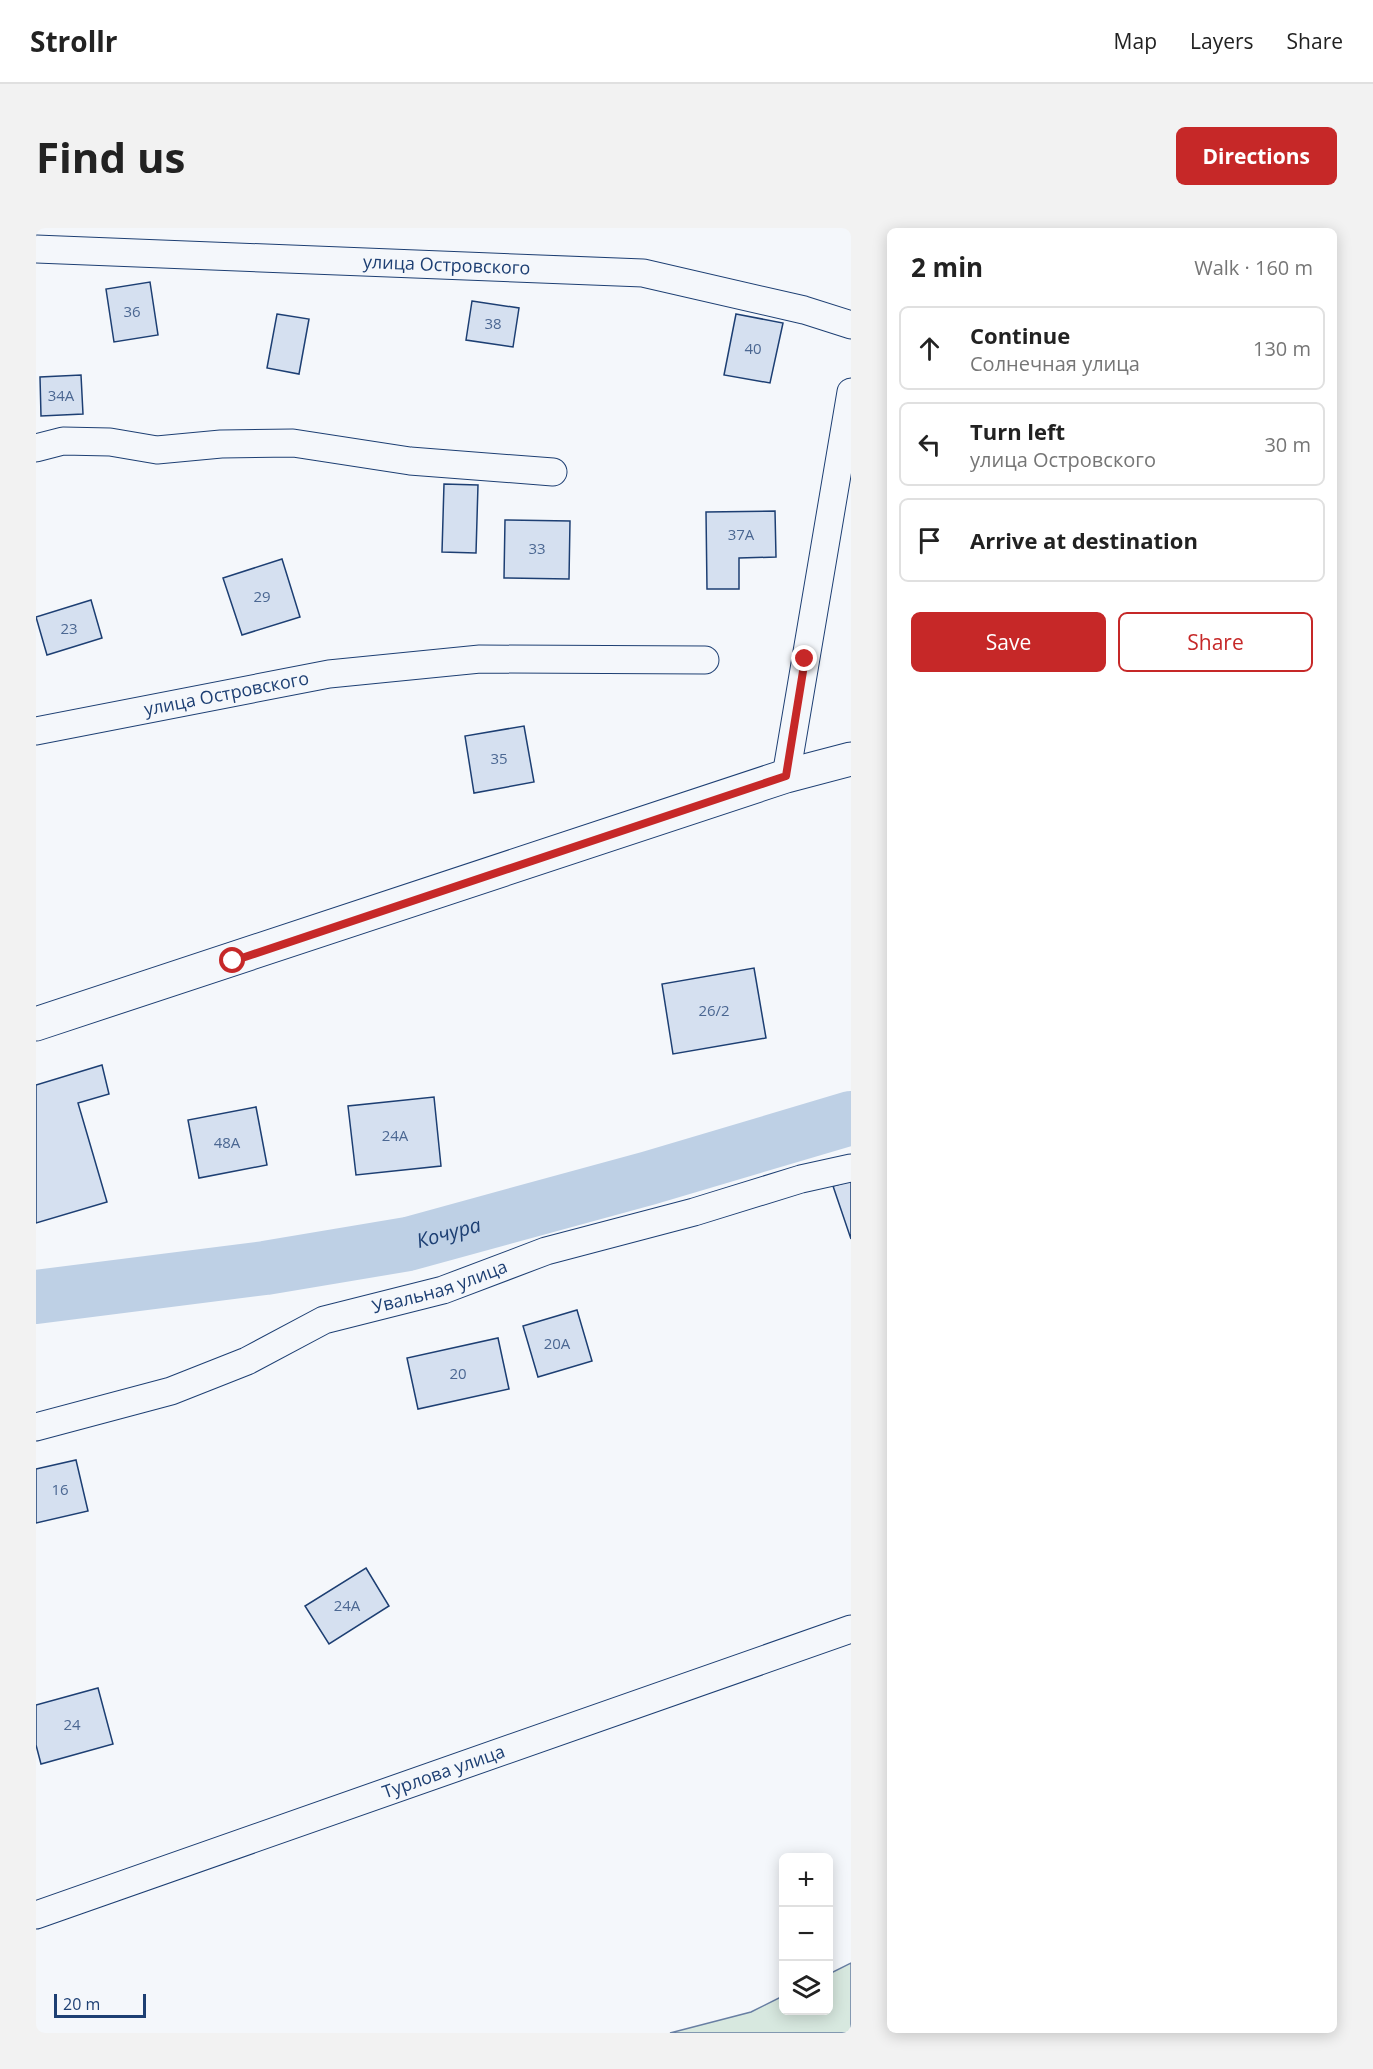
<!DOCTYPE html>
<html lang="en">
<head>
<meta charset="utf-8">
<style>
	:root { --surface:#fff; --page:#f2f2f2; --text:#222; --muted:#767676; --line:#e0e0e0; --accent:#c62828 }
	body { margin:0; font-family:"Open Sans",sans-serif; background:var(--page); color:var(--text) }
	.controls { position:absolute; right:18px; bottom:18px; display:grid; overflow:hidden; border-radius:9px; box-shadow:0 3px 15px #0003 }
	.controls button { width:54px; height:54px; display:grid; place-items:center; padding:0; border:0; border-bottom:2px solid var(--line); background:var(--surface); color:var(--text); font:30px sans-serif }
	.scale { position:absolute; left:18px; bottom:15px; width:92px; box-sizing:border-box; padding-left:6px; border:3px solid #1d3f73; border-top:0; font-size:16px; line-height:21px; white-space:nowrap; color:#1d3f73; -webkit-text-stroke:4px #f4f7fb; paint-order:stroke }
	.stop { position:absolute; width:18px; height:18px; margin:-14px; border:4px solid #c62828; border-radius:50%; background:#fff }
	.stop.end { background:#c62828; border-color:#fff; box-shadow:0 2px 6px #0008 }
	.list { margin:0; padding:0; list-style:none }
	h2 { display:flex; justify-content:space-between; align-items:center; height:78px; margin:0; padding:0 24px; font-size:26px }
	h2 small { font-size:20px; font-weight:400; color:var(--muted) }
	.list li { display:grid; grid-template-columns:39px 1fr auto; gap:18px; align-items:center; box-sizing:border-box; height:84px; margin:0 12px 12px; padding:0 12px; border:2px solid var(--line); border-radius:9px }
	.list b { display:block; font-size:22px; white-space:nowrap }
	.list p { margin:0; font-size:20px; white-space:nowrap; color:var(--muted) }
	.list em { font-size:20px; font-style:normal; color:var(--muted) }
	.actions { display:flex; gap:12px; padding:18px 24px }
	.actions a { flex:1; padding:14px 0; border:2px solid var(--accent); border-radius:9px; text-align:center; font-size:21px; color:var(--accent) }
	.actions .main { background:var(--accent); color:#fff }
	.icon { flex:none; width:33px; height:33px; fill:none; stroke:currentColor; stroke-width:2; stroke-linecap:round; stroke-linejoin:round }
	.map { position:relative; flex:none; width:815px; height:1805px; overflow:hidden; border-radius:9px }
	header { display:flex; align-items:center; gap:36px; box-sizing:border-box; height:84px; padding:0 30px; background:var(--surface); border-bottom:2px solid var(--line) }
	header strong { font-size:28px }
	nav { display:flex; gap:33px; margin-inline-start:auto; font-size:21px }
	.intro { display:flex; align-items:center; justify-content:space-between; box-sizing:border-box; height:144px; padding:0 36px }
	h1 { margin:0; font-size:42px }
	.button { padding:15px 27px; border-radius:9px; background:var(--accent); color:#fff; font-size:21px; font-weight:700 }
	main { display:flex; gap:36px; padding:0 36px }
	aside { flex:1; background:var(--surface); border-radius:9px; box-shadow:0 3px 15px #0003 }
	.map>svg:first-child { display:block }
	.green { fill:#d7e8df; stroke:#687fa3; stroke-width:1.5 }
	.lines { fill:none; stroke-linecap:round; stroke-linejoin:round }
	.river { stroke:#bed0e5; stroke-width:54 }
	.building { fill:#d5e0f0; stroke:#1d3f73; stroke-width:1.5 }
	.minor-casing { stroke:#1d3f73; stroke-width:29 }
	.primary-casing { stroke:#1d3f73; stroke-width:35 }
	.minor { stroke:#f4f7fb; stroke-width:27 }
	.primary { stroke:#f4f7fb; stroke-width:33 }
	.route { stroke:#c62828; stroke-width:8 }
	.labels { text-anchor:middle; stroke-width:4.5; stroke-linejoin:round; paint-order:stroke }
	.number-label { font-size:15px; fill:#4b6792 }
	.street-label { font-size:18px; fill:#1d3f73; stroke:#f4f7fb }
	.water-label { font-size:20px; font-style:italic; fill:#1d3f73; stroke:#f4f7fb }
</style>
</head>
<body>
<header>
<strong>Strollr</strong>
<nav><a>Map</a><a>Layers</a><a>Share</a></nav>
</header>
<div class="intro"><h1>Find us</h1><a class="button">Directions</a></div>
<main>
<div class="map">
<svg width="815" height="1805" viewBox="0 0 815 1805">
	<rect width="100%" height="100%" fill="#f4f7fb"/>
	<polygon class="green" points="815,1735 815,1805 634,1805 715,1784 747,1768 748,1782 792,1782 793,1746"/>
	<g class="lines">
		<path class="river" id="s1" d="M0,1069L229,1040L372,1016L613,950L815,890"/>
	</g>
	<g class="building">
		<polygon points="114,54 122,107 78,114 70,61"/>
		<polygon points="436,73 483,80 477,119 430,112"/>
		<polygon points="241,86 273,91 263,146 231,140"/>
		<polygon points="700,86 747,95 734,155 688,147"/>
		<polygon points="45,147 47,186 5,188 4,149"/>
		<polygon points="408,256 442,257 440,325 406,324"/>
		<polygon points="739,283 740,329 703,330 703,361 671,361 670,284"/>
		<polygon points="469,292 534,293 533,351 468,350"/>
		<polygon points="246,331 264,389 206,407 187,350"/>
		<polygon points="55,372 66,410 11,427 0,389"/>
		<polygon points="488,498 498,554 438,565 429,508"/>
		<polygon points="718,740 730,810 637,826 626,756"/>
		<polygon points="66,837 73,866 42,875 71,974 0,995 0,857"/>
		<polygon points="398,869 405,938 320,947 312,878"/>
		<polygon points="220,879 231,937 163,950 152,892"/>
		<polygon points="815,953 815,1011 797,958"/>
		<polygon points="541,1082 556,1133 502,1149 487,1098"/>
		<polygon points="462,1110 473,1161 382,1181 371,1130"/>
		<polygon points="40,1232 52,1283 0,1295 0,1241"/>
		<polygon points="330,1340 353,1378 293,1416 269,1378"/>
		<polygon points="62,1460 77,1516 5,1536 0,1517 0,1477"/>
	</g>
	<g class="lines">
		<defs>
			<g id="minor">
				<path id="s2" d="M0,21L607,45L768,82L815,97"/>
				<polyline points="0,220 27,213 74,214 121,222 185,216 257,215 374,233 517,244"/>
				<path id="s3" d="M0,503L293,446L444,431L669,432"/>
				<polyline points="750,548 815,164"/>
				<path id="s4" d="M0,1199L135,1163L211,1133L288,1092L407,1062L510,1023L658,984L765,951L815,940"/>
				<path id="s5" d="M0,1687L815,1401"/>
			</g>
			<polyline id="primary" points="0,796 750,548 815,531"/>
		</defs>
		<use href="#minor" class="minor-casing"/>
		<use href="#primary" class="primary-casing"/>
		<use href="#minor" class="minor"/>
		<use href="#primary" class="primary"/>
	</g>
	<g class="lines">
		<polyline class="route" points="197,733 750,548 769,431"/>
	</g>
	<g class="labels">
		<g class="number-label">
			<text x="96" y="89">36</text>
			<text x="457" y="101">38</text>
			<text x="717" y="126">40</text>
			<text x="25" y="173">34А</text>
			<text x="705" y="312">37А</text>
			<text x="501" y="326">33</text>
			<text x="226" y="374">29</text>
			<text x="33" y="406">23</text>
			<text x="463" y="536">35</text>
			<text x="678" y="788">26/2</text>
			<text x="359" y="913">24А</text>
			<text x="191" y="920">48А</text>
			<text x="521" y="1121">20А</text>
			<text x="422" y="1151">20</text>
			<text x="24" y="1267">16</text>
			<text x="311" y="1383">24А</text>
			<text x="36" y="1502">24</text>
		</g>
		<g class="street-label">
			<text dy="6" stroke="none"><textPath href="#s2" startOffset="411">улица Островского</textPath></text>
			<text dy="6" stroke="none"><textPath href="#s3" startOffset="194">улица Островского</textPath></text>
			<text dy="6" stroke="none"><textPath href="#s4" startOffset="429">Увальная улица</textPath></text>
			<text dy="6" stroke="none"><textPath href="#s5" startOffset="432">Турлова улица</textPath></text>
		</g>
		<g class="water-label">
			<text dy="7" stroke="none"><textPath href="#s1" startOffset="418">Кочура</textPath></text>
		</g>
	</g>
</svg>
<div class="controls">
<button>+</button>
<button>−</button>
<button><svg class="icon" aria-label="layers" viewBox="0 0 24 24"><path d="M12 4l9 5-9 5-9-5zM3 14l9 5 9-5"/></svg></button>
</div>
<div class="scale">20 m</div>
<div class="stop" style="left:197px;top:733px"></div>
<div class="stop end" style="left:769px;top:431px"></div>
</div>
<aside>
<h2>2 min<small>Walk · 160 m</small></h2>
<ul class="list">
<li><svg class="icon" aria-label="ahead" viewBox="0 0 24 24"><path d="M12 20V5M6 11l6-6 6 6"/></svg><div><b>Continue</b><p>Солнечная улица</p></div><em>130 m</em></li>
<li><svg class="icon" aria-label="left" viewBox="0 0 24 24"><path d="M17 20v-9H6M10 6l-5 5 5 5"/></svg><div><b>Turn left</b><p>улица Островского</p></div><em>30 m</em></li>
<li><svg class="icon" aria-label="arrive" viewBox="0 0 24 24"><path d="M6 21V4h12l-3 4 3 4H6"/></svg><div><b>Arrive at destination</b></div></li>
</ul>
<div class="actions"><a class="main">Save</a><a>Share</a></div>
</aside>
</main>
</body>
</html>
